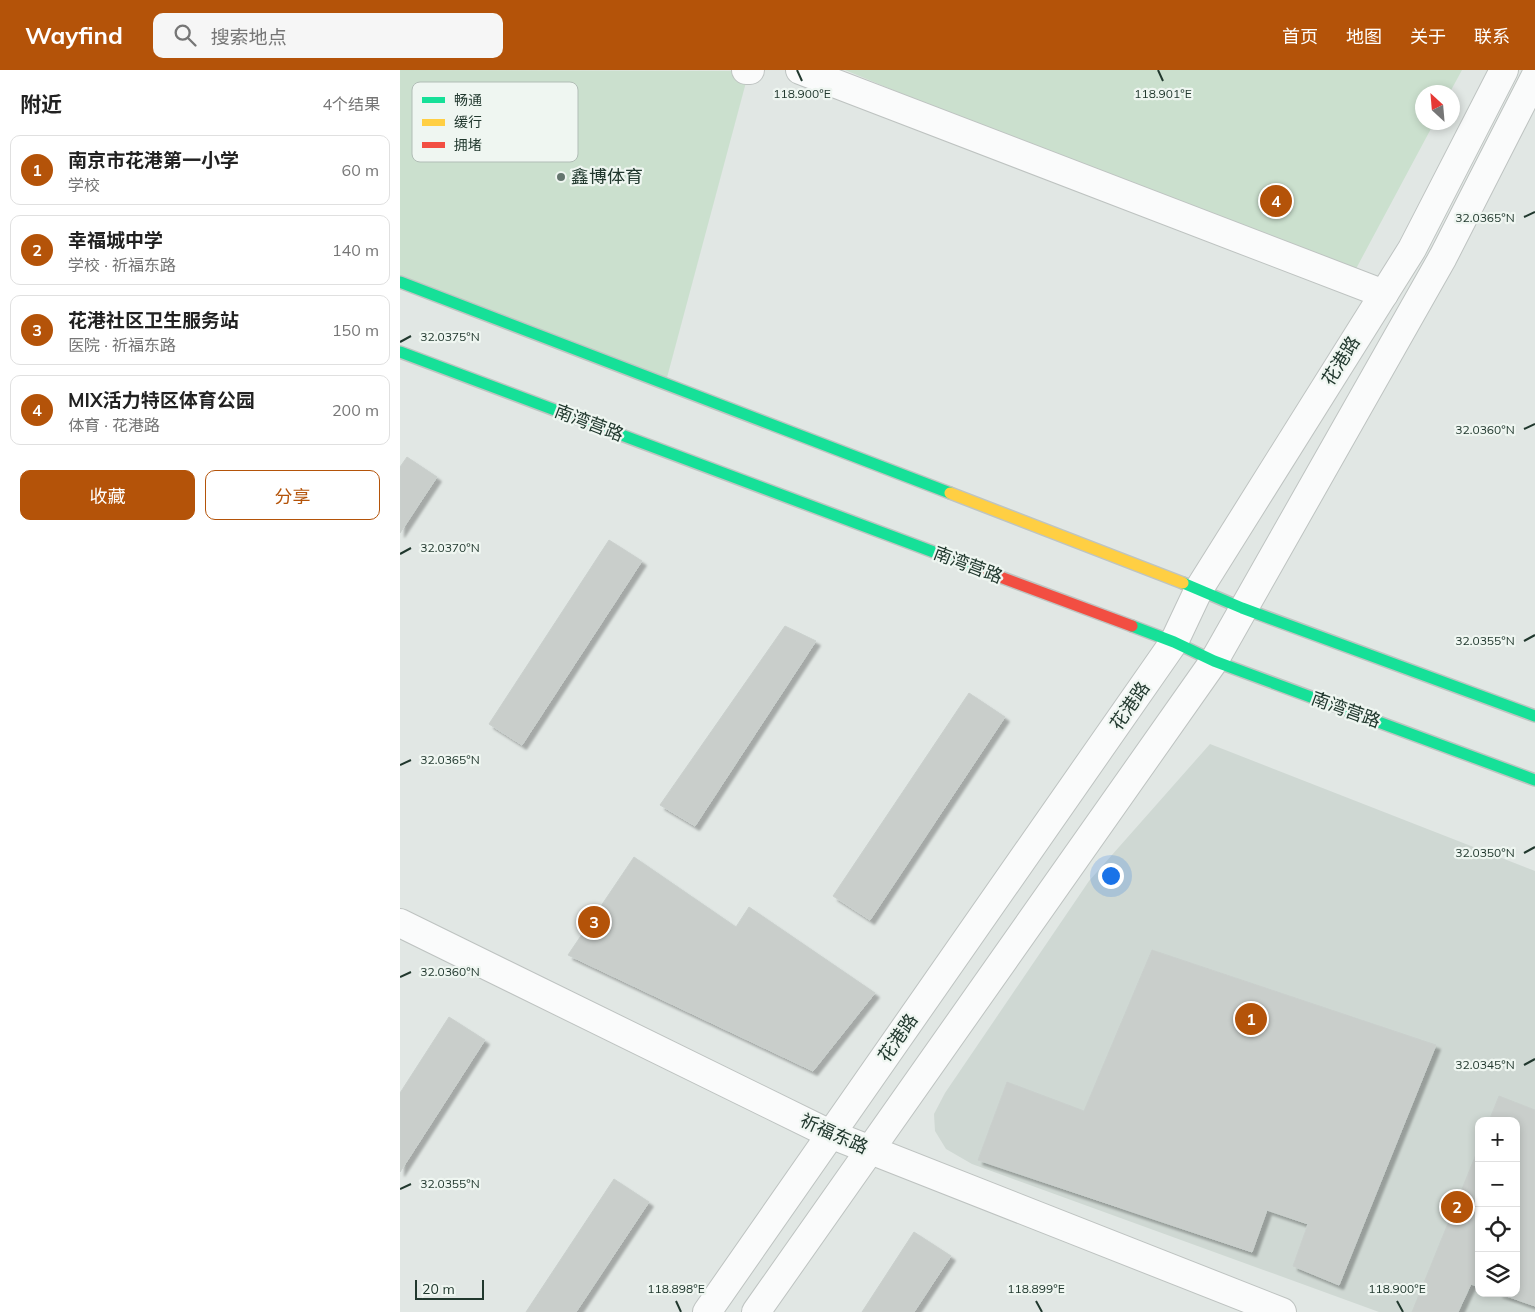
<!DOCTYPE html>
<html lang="zh">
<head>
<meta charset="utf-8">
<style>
	:root { --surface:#fff; --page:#f6f6f6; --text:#222; --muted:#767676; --line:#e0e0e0; --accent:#b45309 }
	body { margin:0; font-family:Mulish,"Noto Sans SC",sans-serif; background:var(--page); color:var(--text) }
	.controls { position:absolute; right:15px; bottom:15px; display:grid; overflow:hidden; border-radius:10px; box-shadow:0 2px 8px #0003 }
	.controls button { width:45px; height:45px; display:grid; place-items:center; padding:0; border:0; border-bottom:1px solid var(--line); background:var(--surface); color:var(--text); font:25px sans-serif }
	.compass { position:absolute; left:1015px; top:15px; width:45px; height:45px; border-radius:50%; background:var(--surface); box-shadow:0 2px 8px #0003; rotate:334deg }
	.scale { position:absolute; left:15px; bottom:12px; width:69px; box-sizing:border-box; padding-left:5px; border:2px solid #21382e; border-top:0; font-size:14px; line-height:18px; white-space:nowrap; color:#21382e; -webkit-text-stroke:4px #eff6f1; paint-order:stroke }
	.you { position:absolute; left:710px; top:805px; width:18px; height:18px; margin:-12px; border:4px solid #fff; border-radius:50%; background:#1a73e8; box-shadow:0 0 0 8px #1a73e833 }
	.badge { display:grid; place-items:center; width:32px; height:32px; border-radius:50%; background:var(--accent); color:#fff; font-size:16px; font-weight:700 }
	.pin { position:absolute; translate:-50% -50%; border:2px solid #fff; box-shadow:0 1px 5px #0006 }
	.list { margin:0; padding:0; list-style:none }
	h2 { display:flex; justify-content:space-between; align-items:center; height:65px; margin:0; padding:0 20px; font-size:21px }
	h2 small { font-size:16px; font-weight:400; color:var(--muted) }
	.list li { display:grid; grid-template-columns:32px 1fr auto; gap:15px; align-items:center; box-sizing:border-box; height:70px; margin:0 10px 10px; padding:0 10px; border:1px solid var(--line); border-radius:10px }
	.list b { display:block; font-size:19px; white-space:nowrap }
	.list p { margin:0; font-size:16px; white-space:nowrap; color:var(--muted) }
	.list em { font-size:16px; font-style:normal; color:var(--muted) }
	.actions { display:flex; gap:10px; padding:15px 20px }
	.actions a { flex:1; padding:11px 0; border:1px solid var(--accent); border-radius:10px; text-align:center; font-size:18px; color:var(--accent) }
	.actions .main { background:var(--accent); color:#fff }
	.icon { flex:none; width:28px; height:28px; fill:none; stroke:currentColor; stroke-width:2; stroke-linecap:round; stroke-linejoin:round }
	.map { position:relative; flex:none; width:1135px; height:1242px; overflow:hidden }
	header { display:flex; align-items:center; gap:30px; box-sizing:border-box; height:70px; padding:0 25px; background:var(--accent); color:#fff }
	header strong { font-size:24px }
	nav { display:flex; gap:28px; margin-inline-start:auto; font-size:18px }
	.search { width:350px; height:45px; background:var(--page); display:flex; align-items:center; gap:12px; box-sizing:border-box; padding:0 18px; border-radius:10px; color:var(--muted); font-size:19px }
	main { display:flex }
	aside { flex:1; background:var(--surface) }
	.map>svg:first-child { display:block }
	.built { fill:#cfd8d3; fill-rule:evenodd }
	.green { fill:#cbe0ce }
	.building { fill:#c9cecb; stroke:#cad0cd; filter:url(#shadow) }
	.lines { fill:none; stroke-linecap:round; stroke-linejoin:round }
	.street-casing { stroke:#bec3c1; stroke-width:30 }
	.fast-casing { stroke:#bec4c1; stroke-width:14 }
	.slow-casing { stroke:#bec4c1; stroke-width:14 }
	.jam-casing { stroke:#bec4c1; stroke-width:14 }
	.street { stroke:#fafbfb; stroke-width:28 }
	.fast { stroke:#16e098; stroke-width:11 }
	.slow { stroke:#ffcf43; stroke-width:11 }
	.jam { stroke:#f24e42; stroke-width:11 }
	.ticks { fill:none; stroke:#21382e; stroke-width:2 }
	.poi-dot { fill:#64756e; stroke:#eff6f1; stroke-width:2 }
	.labels { text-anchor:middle; stroke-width:4.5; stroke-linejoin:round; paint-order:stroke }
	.poi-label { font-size:18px; fill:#21382e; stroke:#eff6f1; text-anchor:start }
	.street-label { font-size:18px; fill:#21382e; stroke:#eff6f1 }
	.key { fill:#eff6f1; stroke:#b1bdb6; stroke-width:1 }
	.key-label { font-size:14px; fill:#21382e }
	.ticks-label { font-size:12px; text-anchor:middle; fill:#21382e; stroke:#eff6f1; stroke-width:4.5; stroke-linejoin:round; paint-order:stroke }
</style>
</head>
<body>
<header>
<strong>Wayfind</strong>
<div class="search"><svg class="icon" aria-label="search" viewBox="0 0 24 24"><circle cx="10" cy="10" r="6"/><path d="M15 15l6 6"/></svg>搜索地点</div>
<nav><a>首页</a><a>地图</a><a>关于</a><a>联系</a></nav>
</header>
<main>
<aside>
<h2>附近<small>4个结果</small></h2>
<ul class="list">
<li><span class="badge">1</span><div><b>南京市花港第一小学</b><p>学校</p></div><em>60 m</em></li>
<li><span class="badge">2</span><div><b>幸福城中学</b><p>学校 · 祈福东路</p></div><em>140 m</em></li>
<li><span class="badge">3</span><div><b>花港社区卫生服务站</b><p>医院 · 祈福东路</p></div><em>150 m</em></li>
<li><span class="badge">4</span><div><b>MIX活力特区体育公园</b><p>体育 · 花港路</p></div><em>200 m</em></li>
</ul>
<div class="actions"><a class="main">收藏</a><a>分享</a></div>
</aside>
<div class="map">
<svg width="1135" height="1242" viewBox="0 0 1135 1242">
	<defs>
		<filter id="shadow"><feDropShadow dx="4.5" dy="4.5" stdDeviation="1" flood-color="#0004"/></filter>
	</defs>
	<rect width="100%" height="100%" fill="#e1e7e4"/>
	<path class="built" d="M810,674L1135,801V1242H979L572,1094L546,1079L535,1061L534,1044L545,1023L689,811ZM1079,1051H1116V1223H1079Z"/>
	<g class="green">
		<polygon points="0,0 349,1 265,315 0,212"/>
		<polygon points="445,0 1062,0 1050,22 1022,22 1022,52 1034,53 950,210"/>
	</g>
	<g class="building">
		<polygon points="7,387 37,407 0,463 0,397"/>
		<polygon points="209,470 242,491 122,675 89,654"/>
		<polygon points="385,556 416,571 295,756 260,735"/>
		<polygon points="569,623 605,647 470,850 433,826"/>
		<polygon points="234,787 336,857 349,837 475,923 413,1001 168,885"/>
		<polygon points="752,880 1036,975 939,1215 893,1196 908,1154 867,1140 852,1182 578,1090 607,1012 684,1041"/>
		<polygon points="49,947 85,970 0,1102 0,1023"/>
		<polygon points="1099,1026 1135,1040 1135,1236 1098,1223 1116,1223 1116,1051 1089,1051"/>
		<polygon points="1079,1077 1079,1217 1071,1214 1058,1242 1012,1242"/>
		<polygon points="214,1109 249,1132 176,1242 126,1242"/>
		<polygon points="514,1162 551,1186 514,1242 462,1242"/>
	</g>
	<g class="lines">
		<defs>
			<g id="street">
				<polyline points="346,0 350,0"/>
				<polyline points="400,0 984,224"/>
				<polyline points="0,853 430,1064 882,1242"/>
				<polyline points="307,1242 774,572 799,519 1012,179 1104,0"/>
				<polyline points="356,1242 814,591 1043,187 1135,7"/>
			</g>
			<g id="fast">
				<polyline points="0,212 550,423"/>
				<polyline points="0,282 579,499"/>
				<polyline points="783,513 842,538 1135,646"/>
				<polyline points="732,556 774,572 814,591 1135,710"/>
			</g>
			<polyline id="slow" points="550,423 783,513"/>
			<polyline id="jam" points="579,499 732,556"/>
		</defs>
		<use href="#street" class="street-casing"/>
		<use href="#fast" class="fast-casing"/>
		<use href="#slow" class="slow-casing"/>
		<use href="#jam" class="jam-casing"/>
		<use href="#street" class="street"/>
		<use href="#fast" class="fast"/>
		<use href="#slow" class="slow"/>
		<use href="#jam" class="jam"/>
	</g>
	<path class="ticks" d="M397,0L402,11M758,0L763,11M1124,147L1135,142M0,272L11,266M1124,359L1135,354M0,484L11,478M1124,571L1135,565M0,695L11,690M1124,783L1135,777M0,907L11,902M1124,995L1135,989M0,1119L11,1114M276,1231L281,1242M636,1231L642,1242M997,1231L1003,1242"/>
	<circle class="poi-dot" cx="161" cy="107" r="5"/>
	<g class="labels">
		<g class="poi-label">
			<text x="171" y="113">鑫博体育</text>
		</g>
		<g class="street-label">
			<text transform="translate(941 291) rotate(-58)" y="6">花港路</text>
			<text transform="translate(189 353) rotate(21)" y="6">南湾营路</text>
			<text transform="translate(568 495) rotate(21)" y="6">南湾营路</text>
			<text transform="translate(730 636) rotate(-55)" y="6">花港路</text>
			<text transform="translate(946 640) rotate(20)" y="6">南湾营路</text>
			<text transform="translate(498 968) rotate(-55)" y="6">花港路</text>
			<text transform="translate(434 1064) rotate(24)" y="6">祈福东路</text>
		</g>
	</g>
	<rect x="12" y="12" width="166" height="80" rx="8" class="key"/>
	<rect x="22" y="27" width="23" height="6" fill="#16e098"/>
	<rect x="22" y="49" width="23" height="7" fill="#ffcf43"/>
	<rect x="22" y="72" width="23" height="6" fill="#f24e42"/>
	<g class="key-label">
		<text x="54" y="35">畅通</text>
		<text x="54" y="57">缓行</text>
		<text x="54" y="80">拥堵</text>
	</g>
	<g class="ticks-label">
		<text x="402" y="28">118.900°E</text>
		<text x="763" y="28">118.901°E</text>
		<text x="1085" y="152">32.0365°N</text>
		<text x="50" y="271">32.0375°N</text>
		<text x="1085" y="364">32.0360°N</text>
		<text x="50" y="482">32.0370°N</text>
		<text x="1085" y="575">32.0355°N</text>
		<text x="50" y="694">32.0365°N</text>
		<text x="1085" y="787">32.0350°N</text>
		<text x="50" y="906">32.0360°N</text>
		<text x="1085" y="999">32.0345°N</text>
		<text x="50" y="1118">32.0355°N</text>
		<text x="276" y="1223">118.898°E</text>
		<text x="636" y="1223">118.899°E</text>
		<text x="997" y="1223">118.900°E</text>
	</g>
</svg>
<div class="controls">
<button>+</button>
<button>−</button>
<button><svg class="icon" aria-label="locate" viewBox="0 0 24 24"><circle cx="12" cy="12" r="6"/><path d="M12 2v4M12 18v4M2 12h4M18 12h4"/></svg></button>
<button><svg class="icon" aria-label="layers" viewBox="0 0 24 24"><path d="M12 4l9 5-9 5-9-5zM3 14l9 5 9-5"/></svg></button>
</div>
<svg class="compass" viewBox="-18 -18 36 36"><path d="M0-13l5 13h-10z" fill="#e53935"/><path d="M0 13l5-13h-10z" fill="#767676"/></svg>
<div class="scale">20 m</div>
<div class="you"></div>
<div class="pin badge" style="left:851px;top:949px">1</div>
<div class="pin badge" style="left:1057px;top:1137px">2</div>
<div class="pin badge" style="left:194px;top:852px">3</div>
<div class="pin badge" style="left:876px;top:131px">4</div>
</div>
</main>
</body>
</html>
